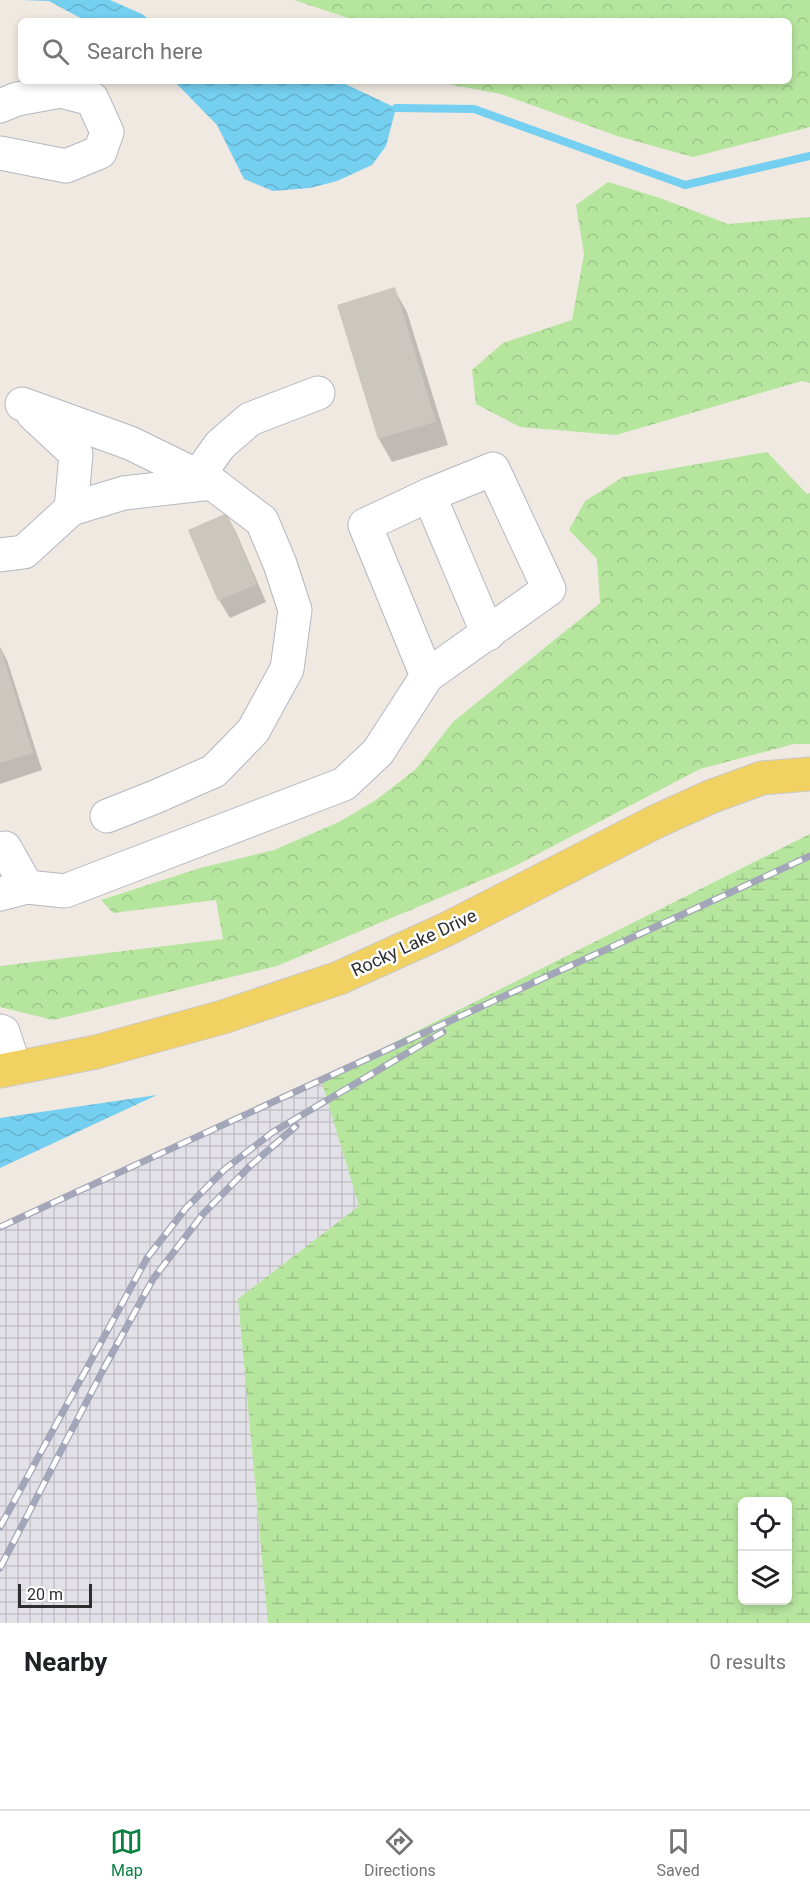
<!DOCTYPE html>
<html lang="en">
<head>
<meta charset="utf-8">
<style>
	:root { --surface:#fff; --page:#f6f6f6; --text:#202124; --muted:#757577; --line:#e0e0e0; --accent:#0b8043 }
	body { margin:0; font-family:Roboto,sans-serif; background:var(--page); color:var(--text) }
	.controls { position:absolute; right:18px; bottom:18px; display:grid; overflow:hidden; border-radius:9px; box-shadow:0 3px 9px #0003 }
	.controls button { width:54px; height:54px; display:grid; place-items:center; padding:0; border:0; border-bottom:2px solid var(--line); background:var(--surface); color:var(--text); font:30px sans-serif }
	.scale { position:absolute; left:18px; bottom:15px; width:74px; box-sizing:border-box; padding-left:6px; border:3px solid #2e2e2e; border-top:0; font-size:16px; line-height:21px; white-space:nowrap; color:#2e2e2e; -webkit-text-stroke:4px #fff; paint-order:stroke }
	.list { margin:0; padding:0; list-style:none }
	h2 { display:flex; justify-content:space-between; align-items:center; height:78px; margin:0; padding:0 24px; font-size:26px }
	h2 small { font-size:20px; font-weight:400; color:var(--muted) }
	.icon { flex:none; width:33px; height:33px; fill:none; stroke:currentColor; stroke-width:2; stroke-linecap:round; stroke-linejoin:round }
	.map { position:relative; flex:none; width:810px; height:1623px; overflow:hidden }
	.search { position:absolute; background:var(--surface); box-shadow:0 3px 9px #0003; left:18px; right:18px; top:18px; height:66px; display:flex; align-items:center; gap:15px; box-sizing:border-box; padding:0 21px; border-radius:9px; color:var(--muted); font-size:22px }
	.sheet { height:186px; background:var(--surface) }
	nav { display:flex; justify-content:space-around; align-items:center; box-sizing:border-box; height:84px; border-top:2px solid var(--line); background:var(--surface); font-size:16px; color:var(--muted) }
	nav a { display:grid; justify-items:center; gap:3px }
	nav .on { color:var(--accent) }
	.map>svg:first-child { display:block }
	.industrial { fill:url(#industrial-grid) }
	.forest { fill:url(#forest-crowns) }
	.wetland { fill:url(#wetland-marsh); fill-rule:evenodd }
	.water { fill:url(#water-waves) }
	.shadow { fill:#0003 }
	.lines { fill:none; stroke-linecap:round; stroke-linejoin:round }
	.stream { stroke:#75cff0; stroke-width:8 }
	.building { fill:#cbc7bf }
	.minor-casing { stroke:#b4b7c1; stroke-width:35 }
	.major-casing { stroke:#c9c9c9; stroke-width:35 }
	.minor { stroke:#fff; stroke-width:33 }
	.major { stroke:#f2d163; stroke-width:33 }
	.rail-casing { stroke:#a3a6b8; stroke-width:7 }
	.rail { stroke:#fff; stroke-width:4.5; stroke-dasharray:14; stroke-linecap:butt }
	.labels { text-anchor:middle; stroke-width:5; stroke-linejoin:round; paint-order:stroke }
	.street-label { font-size:18px; fill:#2e2e2e; stroke:#fff }
</style>
</head>
<body>
<div class="map">
<svg width="810" height="1623" viewBox="0 0 810 1623">
	<defs>
		<pattern id="industrial-grid" width="8" height="8" patternUnits="userSpaceOnUse" patternTransform="scale(1.5)"><rect width="8" height="8" fill="#e3e1e8"/><path d="M0 4h8M4 0v8" fill="none" stroke="#c3c1c7"/></pattern>
		<pattern id="forest-crowns" width="20" height="18" patternUnits="userSpaceOnUse" patternTransform="scale(1.5)"><rect width="20" height="18" fill="#b6e59e"/><path d="M2 6a3 3 0 1 1 6 0M12 15a3 3 0 1 1 6 0" fill="none" stroke="#9dc588"/></pattern>
		<pattern id="wetland-marsh" width="20" height="14" patternUnits="userSpaceOnUse" patternTransform="scale(1.5)"><rect width="20" height="14" fill="#b6e59e"/><path d="M1 5h8M5 5V1M11 12h8M15 12V8" fill="none" stroke="#9dc588"/></pattern>
		<pattern id="water-waves" width="16" height="10" patternUnits="userSpaceOnUse" patternTransform="scale(1.5)"><rect width="16" height="10" fill="#75cff0"/><path d="M0 5q4-4 8 0t8 0" fill="none" stroke="#66b2ce"/></pattern>
	</defs>
	<rect width="100%" height="100%" fill="#efe9e1"/>
	<polygon class="industrial" points="321,1079 359,1206 238,1299 268,1623 0,1623 0,1228"/>
	<g class="forest">
		<polygon points="294,0 810,0 810,127 693,157 617,136 501,94 432,81 789,81 789,21 357,21"/>
		<polygon points="608,182 660,198 728,224 810,217 810,383 802,381 616,435 520,427 476,404 472,370 503,343 572,320 584,254 576,205"/>
		<polygon points="767,452 807,494 810,493 810,744 794,744 700,769 513,867 277,966 53,1020 0,1007 0,966 223,939 216,900 113,913 101,900 200,868 274,850 339,822 376,800 416,769 453,722 600,603 597,559 569,530 585,501 623,477"/>
	</g>
	<path class="wetland" d="M810,834V1623H268L238,1299L359,1206L321,1079ZM742,1502H788V1600H742Z"/>
	<g class="water">
		<polygon points="22,0 110,0 142,14 151,21 86,21 49,1"/>
		<polygon points="174,81 339,81 396,108 386,146 372,165 337,181 310,188 273,191 244,179 217,125"/>
		<polygon points="157,1095 0,1168 0,1118"/>
	</g>
	<g class="shadow">
		<polygon points="394,289 407,312 448,445 392,462 379,439 338,306"/>
		<polygon points="226,515 236,532 266,602 230,618 219,600"/>
		<polygon points="0,647 7,660 42,770 0,784"/>
	</g>
	<g class="lines">
		<polyline class="stream" points="396,108 474,109 685,185 810,156"/>
	</g>
	<g class="building">
		<polygon points="395,287 436,422 378,439 337,305"/>
		<polygon points="227,513 257,584 218,601 188,530"/>
		<polygon points="1,649 33,753 0,763 0,650"/>
	</g>
	<g class="lines">
		<defs>
			<g id="minor">
				<polyline points="0,106 17,99 61,91 92,99 107,132 100,152 66,166 0,153"/>
				<polyline points="22,404 130,443 212,483 262,521 280,564 295,610 287,669 253,731 214,771 155,797 107,816"/>
				<polyline points="198,476 220,445 250,419 318,393"/>
				<polyline points="429,495 488,634"/>
				<polyline points="71,509 124,493 212,483"/>
				<polyline points="0,555 24,552 71,509 76,454 33,414"/>
				<polyline points="0,850 5,848 27,887"/>
				<polyline points="0,894 27,887 65,891 344,784 378,752 427,676 549,589 493,469 429,495 365,525 427,676"/>
				<polyline points="0,1031 3,1032 15,1068"/>
			</g>
			<polyline id="major" points="0,1071 96,1052 223,1017 339,978 447,929 655,822 710,797 762,778 810,774"/>
		</defs>
		<use href="#minor" class="minor-casing"/>
		<use href="#major" class="major-casing"/>
		<use href="#minor" class="minor"/>
		<use href="#major" class="major"/>
		<defs>
			<g id="rail">
				<polyline points="0,1227 810,856"/>
				<polyline points="0,1527 147,1258 186,1208 225,1169 273,1132 443,1032"/>
				<polyline points="0,1568 103,1370 153,1279 203,1214 250,1166 296,1126"/>
			</g>
		</defs>
		<use href="#rail" class="rail-casing"/>
		<use href="#rail" class="rail"/>
	</g>
	<g class="labels">
		<g class="street-label">
			<text transform="translate(414 943) rotate(-25)" y="6">Rocky Lake Drive</text>
		</g>
	</g>
</svg>
<div class="controls">
<button><svg class="icon" aria-label="locate" viewBox="0 0 24 24"><circle cx="12" cy="12" r="6"/><path d="M12 2v4M12 18v4M2 12h4M18 12h4"/></svg></button>
<button><svg class="icon" aria-label="layers" viewBox="0 0 24 24"><path d="M12 4l9 5-9 5-9-5zM3 14l9 5 9-5"/></svg></button>
</div>
<div class="scale">20 m</div>
<div class="search"><svg class="icon" aria-label="search" viewBox="0 0 24 24"><circle cx="10" cy="10" r="6"/><path d="M15 15l6 6"/></svg>Search here</div>
</div>
<section class="sheet">
<h2>Nearby<small>0 results</small></h2>
<ul class="list">
</ul>
</section>
<nav>
<a class="on"><svg class="icon" aria-label="map" viewBox="0 0 24 24"><path d="M3 6l6-2 6 2 6-2v14l-6 2-6-2-6 2zM9 4v14M15 6v14"/></svg>Map</a>
<a><svg class="icon" aria-label="directions" viewBox="0 0 24 24"><path d="M12 3l9 9-9 9-9-9zM9 14v-3h6M13 9l2 2-2 2"/></svg>Directions</a>
<a><svg class="icon" aria-label="saved" viewBox="0 0 24 24"><path d="M7 4h10v16l-5-4-5 4z"/></svg>Saved</a>
</nav>
</body>
</html>
